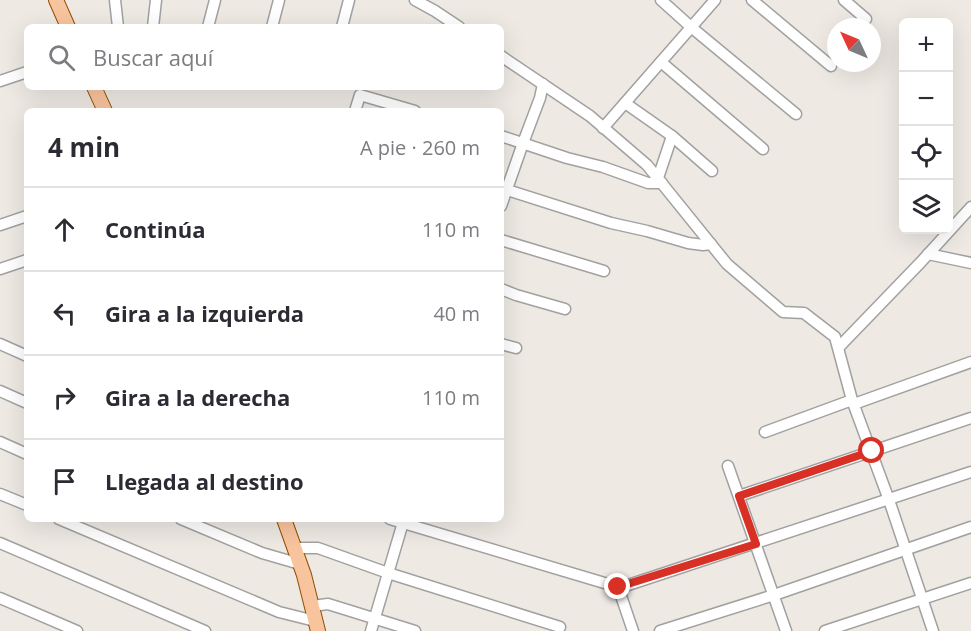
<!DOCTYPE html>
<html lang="es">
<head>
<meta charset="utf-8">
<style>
	:root { --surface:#fff; --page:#f2f2f3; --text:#2b2b33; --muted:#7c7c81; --line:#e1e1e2 }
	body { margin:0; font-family:"Open Sans",sans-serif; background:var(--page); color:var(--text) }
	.controls { position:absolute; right:18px; top:18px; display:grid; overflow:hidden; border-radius:9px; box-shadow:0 6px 24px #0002 }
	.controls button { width:54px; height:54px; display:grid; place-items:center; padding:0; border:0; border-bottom:2px solid var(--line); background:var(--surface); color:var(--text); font:30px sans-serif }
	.compass { position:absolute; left:827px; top:18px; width:54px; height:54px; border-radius:50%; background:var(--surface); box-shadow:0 6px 24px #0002; rotate:314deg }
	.stop { position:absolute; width:18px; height:18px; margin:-14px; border:4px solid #d93025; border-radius:50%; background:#fff }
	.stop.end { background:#d93025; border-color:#fff; box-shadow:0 2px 6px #0008 }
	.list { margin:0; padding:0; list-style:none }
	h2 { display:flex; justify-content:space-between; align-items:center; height:78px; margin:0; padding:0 24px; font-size:26px }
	h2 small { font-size:20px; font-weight:400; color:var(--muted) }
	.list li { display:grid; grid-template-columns:39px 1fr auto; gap:18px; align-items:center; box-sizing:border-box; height:84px; padding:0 24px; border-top:2px solid var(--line) }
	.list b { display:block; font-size:22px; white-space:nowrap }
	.list em { font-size:20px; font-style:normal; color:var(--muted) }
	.icon { flex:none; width:33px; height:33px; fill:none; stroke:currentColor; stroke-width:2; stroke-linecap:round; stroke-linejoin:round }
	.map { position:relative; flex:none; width:971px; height:631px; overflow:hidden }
	.search { position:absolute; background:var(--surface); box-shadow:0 6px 24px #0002; left:24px; top:24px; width:480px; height:66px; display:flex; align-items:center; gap:15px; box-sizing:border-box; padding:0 21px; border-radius:9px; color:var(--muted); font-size:22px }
	.panel { position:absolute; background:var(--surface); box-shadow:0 6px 24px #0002; left:24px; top:108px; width:480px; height:414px; border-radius:9px }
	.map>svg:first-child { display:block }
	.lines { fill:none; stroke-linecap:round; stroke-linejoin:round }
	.minor-casing { stroke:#a1a1a1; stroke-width:13 }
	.major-casing { stroke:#914e05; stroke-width:16 }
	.minor { stroke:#fff; stroke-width:10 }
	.major { stroke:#f8c49e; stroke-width:14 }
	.route { stroke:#d93025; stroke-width:8 }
</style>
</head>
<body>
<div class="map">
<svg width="971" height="631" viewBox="0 0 971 631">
	<rect width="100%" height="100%" fill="#eee9e3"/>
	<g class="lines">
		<defs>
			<g id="minor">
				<polyline points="115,0 118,27"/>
				<polyline points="415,0 435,11 459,27"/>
				<polyline points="661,0 691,27 796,114"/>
				<polyline points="752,0 831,66"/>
				<polyline points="844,0 866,19"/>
				<polyline points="153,27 156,0"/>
				<polyline points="208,27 215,0"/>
				<polyline points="272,27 279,0"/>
				<polyline points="342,27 349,0"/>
				<polyline points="501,56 590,116 647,165 727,264 783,312 804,313 835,337 852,400 889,500 933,631"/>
				<polyline points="661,62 763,149"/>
				<polyline points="0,81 27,72"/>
				<polyline points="625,103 672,136 712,171"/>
				<polyline points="355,111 360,95 415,111"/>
				<polyline points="603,128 715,0"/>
				<polyline points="501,136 567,158 603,167 648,183 662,183"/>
				<polyline points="658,178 672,136"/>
				<polyline points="501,188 611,223 647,231 688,243 703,245 711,244"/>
				<polyline points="501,206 523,143 540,98 543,84"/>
				<polyline points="0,225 27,216"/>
				<polyline points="501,240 604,271"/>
				<polyline points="928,254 971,263"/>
				<polyline points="0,269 27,260"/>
				<polyline points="501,289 516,295 565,309"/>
				<polyline points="0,344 27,356"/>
				<polyline points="501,344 516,348"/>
				<polyline points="839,347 921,262 971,207"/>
				<polyline points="0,391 27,403"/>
				<polyline points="854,404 971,362"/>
				<polyline points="765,432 852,400"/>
				<polyline points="0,442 27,454"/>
				<polyline points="728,466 786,631"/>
				<polyline points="0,494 27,505"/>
				<polyline points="739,496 971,418"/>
				<polyline points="59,519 279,612 315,621"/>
				<polyline points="181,519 262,553 300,564"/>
				<polyline points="390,519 618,587 633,631"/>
				<polyline points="0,543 205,631"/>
				<polyline points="295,548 318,548 388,573 560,627"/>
				<polyline points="619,588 971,472"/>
				<polyline points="0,598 77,631"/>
				<polyline points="312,606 328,604 415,631"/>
				<polyline points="371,631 404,519"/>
				<polyline points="660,631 774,595 971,527"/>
				<polyline points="825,631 971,583"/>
			</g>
			<g id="major">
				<polyline points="56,0 68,27"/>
				<polyline points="94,87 105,111"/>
				<polyline points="284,519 304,575 318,631"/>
			</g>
		</defs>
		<use href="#minor" class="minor-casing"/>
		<use href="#major" class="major-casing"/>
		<use href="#minor" class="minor"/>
		<use href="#major" class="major"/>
	</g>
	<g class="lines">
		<polyline class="route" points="618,587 756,544 739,496 872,451"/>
	</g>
</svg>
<div class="controls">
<button>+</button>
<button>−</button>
<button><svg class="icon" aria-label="locate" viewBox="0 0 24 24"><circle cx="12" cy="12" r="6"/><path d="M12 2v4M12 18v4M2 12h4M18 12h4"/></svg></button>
<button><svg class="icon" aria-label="layers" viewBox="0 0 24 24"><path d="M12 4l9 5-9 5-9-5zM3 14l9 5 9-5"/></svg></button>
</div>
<svg class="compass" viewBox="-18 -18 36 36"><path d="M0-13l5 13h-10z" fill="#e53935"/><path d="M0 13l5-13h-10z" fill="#7c7c81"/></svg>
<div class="stop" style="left:872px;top:451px"></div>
<div class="stop end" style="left:618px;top:587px"></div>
<div class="search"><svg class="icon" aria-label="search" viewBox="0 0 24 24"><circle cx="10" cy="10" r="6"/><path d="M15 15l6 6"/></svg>Buscar aquí</div>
<section class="panel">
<h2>4 min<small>A pie · 260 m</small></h2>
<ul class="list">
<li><svg class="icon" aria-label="ahead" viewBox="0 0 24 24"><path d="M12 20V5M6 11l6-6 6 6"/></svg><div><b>Continúa</b></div><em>110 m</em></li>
<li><svg class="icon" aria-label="left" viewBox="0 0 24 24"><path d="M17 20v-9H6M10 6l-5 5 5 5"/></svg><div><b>Gira a la izquierda</b></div><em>40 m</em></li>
<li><svg class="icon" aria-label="right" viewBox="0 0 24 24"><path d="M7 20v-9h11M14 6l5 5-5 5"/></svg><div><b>Gira a la derecha</b></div><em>110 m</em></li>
<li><svg class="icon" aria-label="arrive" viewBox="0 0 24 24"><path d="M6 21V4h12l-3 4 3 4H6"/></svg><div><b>Llegada al destino</b></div></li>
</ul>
</section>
</div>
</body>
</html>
